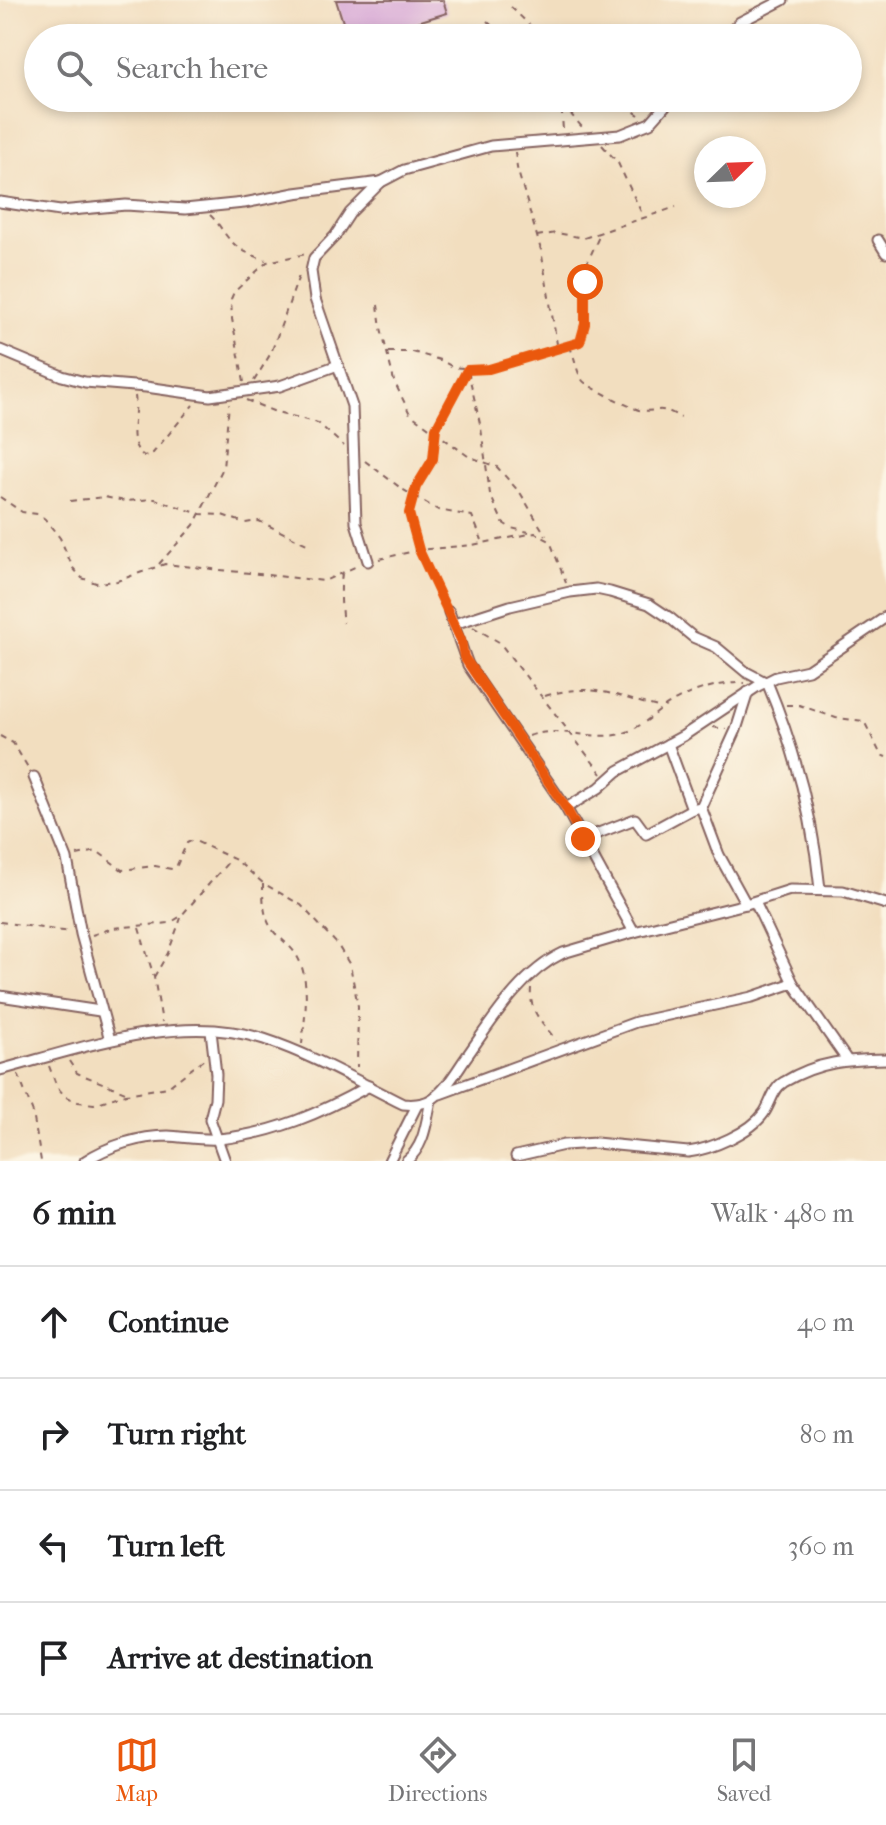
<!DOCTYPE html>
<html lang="en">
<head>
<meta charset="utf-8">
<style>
	:root { --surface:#fff; --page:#f6f6f6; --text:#202124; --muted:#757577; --line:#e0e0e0; --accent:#ea580c }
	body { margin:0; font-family:"IM FELL French Canon",serif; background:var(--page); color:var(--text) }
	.compass { position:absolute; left:694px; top:136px; width:72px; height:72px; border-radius:50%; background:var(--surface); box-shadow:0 4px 12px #0003; rotate:67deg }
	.stop { position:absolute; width:24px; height:24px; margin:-18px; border:6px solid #ea580c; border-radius:50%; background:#fff }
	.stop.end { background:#ea580c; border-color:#fff; box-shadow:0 2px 8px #0008 }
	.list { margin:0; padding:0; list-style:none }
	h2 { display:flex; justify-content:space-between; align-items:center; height:104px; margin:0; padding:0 32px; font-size:34px }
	h2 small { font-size:26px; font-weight:400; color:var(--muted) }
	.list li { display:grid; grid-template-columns:52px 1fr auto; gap:24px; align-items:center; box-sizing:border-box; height:112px; padding:0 32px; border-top:2px solid var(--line) }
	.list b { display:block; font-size:30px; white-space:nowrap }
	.list em { font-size:26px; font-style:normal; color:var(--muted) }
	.icon { flex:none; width:44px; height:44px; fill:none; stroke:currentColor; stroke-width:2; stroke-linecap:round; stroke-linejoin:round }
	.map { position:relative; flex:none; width:886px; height:1161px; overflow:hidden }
	.search { position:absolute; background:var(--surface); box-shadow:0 4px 12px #0003; left:24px; right:24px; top:24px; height:88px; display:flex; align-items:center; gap:20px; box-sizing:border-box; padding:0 28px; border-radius:44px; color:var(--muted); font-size:30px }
	.sheet { height:552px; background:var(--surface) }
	nav { display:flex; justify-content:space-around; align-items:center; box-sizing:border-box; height:112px; border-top:2px solid var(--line); background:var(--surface); font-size:22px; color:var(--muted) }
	nav a { display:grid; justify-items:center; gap:4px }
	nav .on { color:var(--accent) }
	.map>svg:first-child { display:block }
	.building { fill:#d5a4d6 }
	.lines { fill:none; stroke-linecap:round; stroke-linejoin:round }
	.minor-casing { stroke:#85625f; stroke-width:13 }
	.path { stroke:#85625f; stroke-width:2; stroke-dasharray:6 6; stroke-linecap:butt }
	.minor { stroke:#fff; stroke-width:9 }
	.route { stroke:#ea580c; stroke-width:10 }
</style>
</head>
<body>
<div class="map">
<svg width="886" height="1161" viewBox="0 0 886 1161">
	<rect width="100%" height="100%" fill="#fcf5e5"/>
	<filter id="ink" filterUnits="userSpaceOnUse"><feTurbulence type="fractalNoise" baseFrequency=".0125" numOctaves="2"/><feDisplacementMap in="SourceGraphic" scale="16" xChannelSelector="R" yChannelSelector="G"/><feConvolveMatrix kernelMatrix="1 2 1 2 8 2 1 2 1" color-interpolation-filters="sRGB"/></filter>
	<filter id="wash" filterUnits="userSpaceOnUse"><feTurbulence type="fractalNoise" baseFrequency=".006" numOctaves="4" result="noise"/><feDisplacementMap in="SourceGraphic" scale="32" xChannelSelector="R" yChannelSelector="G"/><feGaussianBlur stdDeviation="1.8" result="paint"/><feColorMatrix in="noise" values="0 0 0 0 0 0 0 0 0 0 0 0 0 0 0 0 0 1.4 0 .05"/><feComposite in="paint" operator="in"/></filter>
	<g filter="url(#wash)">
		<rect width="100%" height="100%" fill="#f2debf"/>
		<g id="blocks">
			<polygon class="building" points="336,0 443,0 447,13 365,38 348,38"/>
		</g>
	</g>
	<g filter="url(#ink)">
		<use href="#blocks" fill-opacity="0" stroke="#85625f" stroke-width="2"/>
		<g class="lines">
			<defs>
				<g id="minor">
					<polyline points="724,38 740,22 783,0"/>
					<polyline points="0,202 60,211 126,205 185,209 244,203 295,193 381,182"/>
					<polyline points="878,240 886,253"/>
					<polyline points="0,350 62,376 85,382 146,387 210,396 280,386 338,365"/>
					<polyline points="368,561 356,523 352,406 315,299 311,271 314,258 335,236 350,213 381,182 404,170 491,146 620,135 650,123 672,98"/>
					<polyline points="449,612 468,665 566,808 634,932"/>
					<polyline points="454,624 510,606 570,592 596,589 610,592 649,604 670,618 693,637 716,647 746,672 765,682"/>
					<path d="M767,682C795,749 813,816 820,889"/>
					<polyline points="668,744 692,809"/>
					<polyline points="34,777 67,859 81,934 110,1040"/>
					<polyline points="566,808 599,788 618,771 683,736 758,686 776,677 808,670 886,617"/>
					<polyline points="583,839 635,819 646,834 692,809 701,807"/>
					<polyline points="755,902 793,983 847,1060"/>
					<polyline points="746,904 719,855 701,807 736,730 748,692"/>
					<polyline points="0,996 100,1011"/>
					<polyline points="211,1031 216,1074 215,1099 210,1119 225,1161"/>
					<path d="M0,1070C82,1048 179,1012 264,1039C313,1055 357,1081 403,1104C413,1105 423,1105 432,1099C447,1089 457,1070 467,1056C493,1019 521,973 563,953L634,932L746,904L790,890L843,891L886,904"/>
					<polyline points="440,1094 636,1022 752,997 793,983"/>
					<path d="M516,1156L564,1145L596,1143L688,1152C711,1149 750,1133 764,1113C771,1103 773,1088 784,1082C819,1061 847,1060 886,1059"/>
					<path d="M85,1161C108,1146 140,1136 168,1136C185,1137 201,1140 218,1139C273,1134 321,1113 369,1086"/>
					<polyline points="389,1161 417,1105"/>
					<path d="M406,1161C425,1146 426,1123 431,1100"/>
				</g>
			</defs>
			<use href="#minor" class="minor-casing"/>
			<g class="path">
				<polyline points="511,7 543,38"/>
				<polyline points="487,21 505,38"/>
				<polyline points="561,98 563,131"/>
				<polyline points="615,98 639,115"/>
				<polyline points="562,104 582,127"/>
				<polyline points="602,145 618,163 644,218"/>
				<polyline points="515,152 517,168 541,250 557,344"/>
				<path d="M210,215C219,223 223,233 231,241C240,251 254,256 266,260"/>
				<polyline points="537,236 557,233 584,238 676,207"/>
				<polyline points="378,305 381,328 394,381 410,414 468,456 497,467 521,494 546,536"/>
				<path d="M569,346C576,357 575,370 583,381C587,386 632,408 639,410C660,413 659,404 681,418"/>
				<polyline points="388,352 413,352 440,360 453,367 481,370 580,342 585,324 588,261 601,232"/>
				<polyline points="468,371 481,428 490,494 503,523 511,528 529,532"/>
				<polyline points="254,381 271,353 300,273"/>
				<polyline points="244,382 232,319 231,299 234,292 267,262 306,254"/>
				<path d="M135,396C138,416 125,443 144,456L153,453L193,405"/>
				<polyline points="246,400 273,411 318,423 344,446"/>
				<polyline points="365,461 402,489 438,510 472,516 482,540"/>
				<polyline points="0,497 22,512 38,514 45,519 60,538 73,568 82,578 96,583 117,581 165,564 324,581 357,566"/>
				<polyline points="70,501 104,497 125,501 155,499 200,514 222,515 245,523 259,521 311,546"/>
				<polyline points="379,559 419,550 472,545 535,533 550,541 566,583"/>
				<polyline points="159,564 194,525 223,468 229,404"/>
				<path d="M342,574C340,585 341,612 343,623"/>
				<polyline points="445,604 416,541 409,513 416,487 433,459 436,428 467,372"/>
				<polyline points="473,627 499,642 602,774"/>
				<path d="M545,696C595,681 614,697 662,708"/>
				<polyline points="786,705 799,705 836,718 864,721 881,755 886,757"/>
				<polyline points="713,727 726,729"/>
				<polyline points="0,736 13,743 29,769"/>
				<path d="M529,736C557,725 590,741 621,734C638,729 650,718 663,708C686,692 717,682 745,683"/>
				<polyline points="77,855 97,851 122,870 155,866 172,869 177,865 187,843 193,840 236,860 263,883 301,905 337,944 350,965 358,1006 357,1067"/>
				<path d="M263,884C263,901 263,919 275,933C283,941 291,946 297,956C311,980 305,1017 302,1044"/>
				<polyline points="0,922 70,932"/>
				<polyline points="139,928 154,977 162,1022"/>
				<polyline points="92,935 113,928 170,923 181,916 231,859"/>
				<polyline points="154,977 168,953 181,918"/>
				<path d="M531,988C529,1014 543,1021 556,1041"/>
				<polyline points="69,1061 77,1073 128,1093"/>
				<polyline points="49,1066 57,1087 66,1097 78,1102 94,1104 126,1094 168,1087 203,1060"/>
				<polyline points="18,1074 33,1113 41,1161"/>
			</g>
			<use href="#minor" class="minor"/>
		</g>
	</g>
	<g class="lines" filter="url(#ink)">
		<polyline class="route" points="583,839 566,808 464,657 461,640 419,550 409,513 416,487 433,459 436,428 467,370 489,369 580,342 585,324 585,282"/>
	</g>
</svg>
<svg class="compass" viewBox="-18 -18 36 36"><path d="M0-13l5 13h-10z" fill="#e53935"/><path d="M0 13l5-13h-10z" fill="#757577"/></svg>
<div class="stop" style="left:585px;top:282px"></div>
<div class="stop end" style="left:583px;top:839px"></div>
<div class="search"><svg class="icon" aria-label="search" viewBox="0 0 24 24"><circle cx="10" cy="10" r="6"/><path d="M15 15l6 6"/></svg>Search here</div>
</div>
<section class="sheet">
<h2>6 min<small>Walk · 480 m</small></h2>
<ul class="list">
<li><svg class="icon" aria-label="ahead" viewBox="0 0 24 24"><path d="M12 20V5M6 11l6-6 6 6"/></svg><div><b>Continue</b></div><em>40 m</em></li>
<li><svg class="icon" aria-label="right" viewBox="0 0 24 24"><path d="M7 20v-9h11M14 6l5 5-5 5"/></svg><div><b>Turn right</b></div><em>80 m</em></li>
<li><svg class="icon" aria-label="left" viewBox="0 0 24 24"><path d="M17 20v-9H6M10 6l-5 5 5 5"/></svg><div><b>Turn left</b></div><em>360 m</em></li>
<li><svg class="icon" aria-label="arrive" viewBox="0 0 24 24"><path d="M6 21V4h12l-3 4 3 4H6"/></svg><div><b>Arrive at destination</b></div></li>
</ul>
</section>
<nav>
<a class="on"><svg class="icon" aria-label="map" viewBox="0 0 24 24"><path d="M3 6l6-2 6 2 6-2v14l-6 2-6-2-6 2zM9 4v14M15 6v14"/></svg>Map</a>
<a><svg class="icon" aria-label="directions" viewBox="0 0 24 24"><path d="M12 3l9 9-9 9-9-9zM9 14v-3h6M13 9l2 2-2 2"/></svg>Directions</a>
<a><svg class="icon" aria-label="saved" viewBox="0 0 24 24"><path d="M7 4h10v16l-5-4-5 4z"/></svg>Saved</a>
</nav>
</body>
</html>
